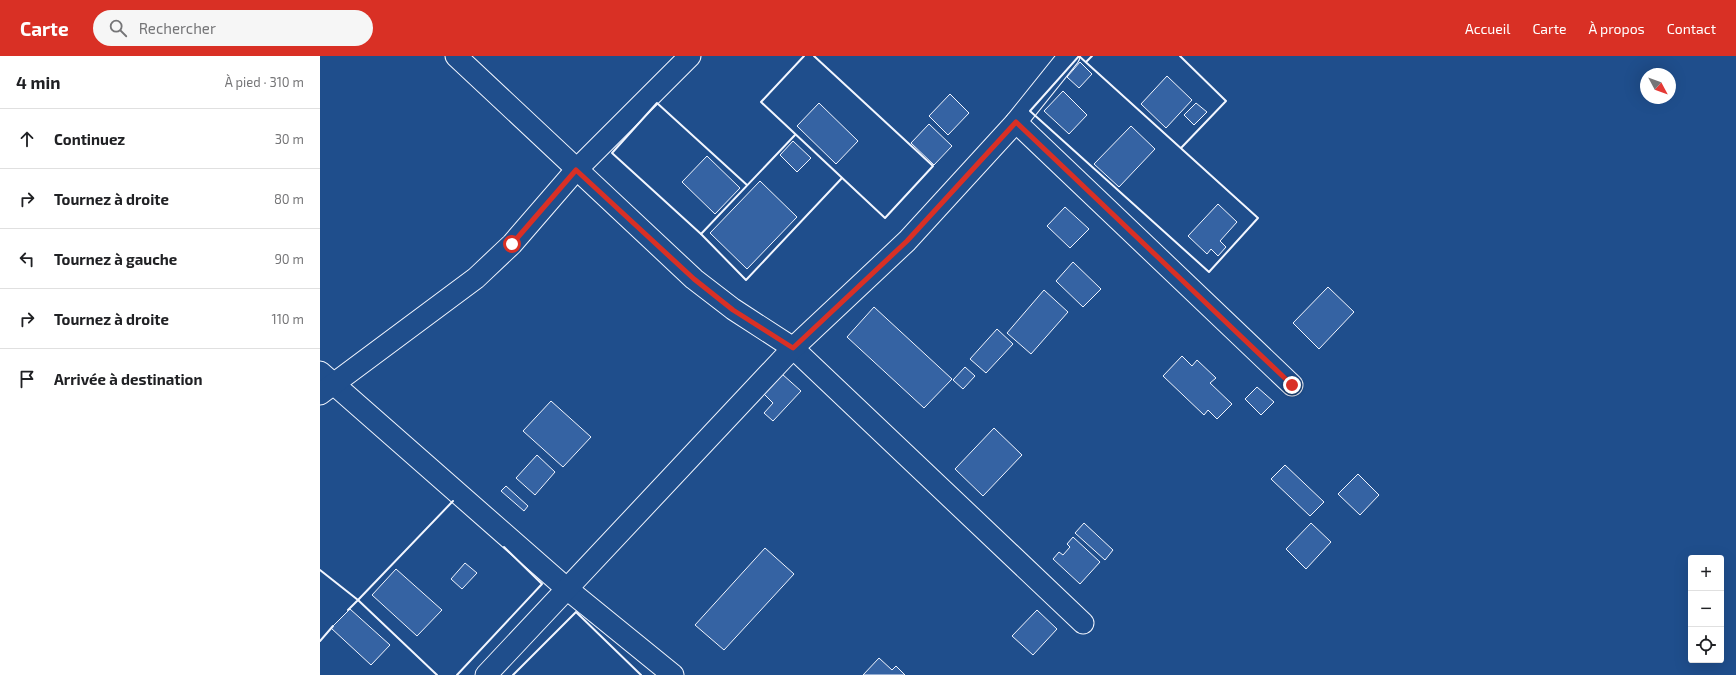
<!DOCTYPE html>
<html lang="fr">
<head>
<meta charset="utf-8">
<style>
	:root { --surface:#fff; --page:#f6f6f6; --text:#202124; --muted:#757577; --line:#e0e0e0; --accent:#d93025 }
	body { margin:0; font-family:"Exo 2",sans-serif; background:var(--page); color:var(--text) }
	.controls { position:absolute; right:12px; bottom:12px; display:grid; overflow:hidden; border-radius:4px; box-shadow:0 4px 16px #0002 }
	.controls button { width:36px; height:36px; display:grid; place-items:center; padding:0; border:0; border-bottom:1px solid var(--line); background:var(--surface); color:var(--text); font:20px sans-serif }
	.compass { position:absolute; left:1320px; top:12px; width:36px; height:36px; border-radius:50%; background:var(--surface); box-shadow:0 4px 16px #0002; rotate:131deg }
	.stop { position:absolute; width:12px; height:12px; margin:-9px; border:3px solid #d93025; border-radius:50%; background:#fff }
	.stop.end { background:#d93025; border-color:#fff; box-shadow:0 1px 4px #0008 }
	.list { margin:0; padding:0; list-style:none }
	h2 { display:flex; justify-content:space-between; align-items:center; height:52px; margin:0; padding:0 16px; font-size:17px }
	h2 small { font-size:13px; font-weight:400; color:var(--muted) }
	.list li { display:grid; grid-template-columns:26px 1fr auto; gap:12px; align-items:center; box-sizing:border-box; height:60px; padding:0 16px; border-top:1px solid var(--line) }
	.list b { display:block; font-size:15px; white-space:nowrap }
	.list em { font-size:13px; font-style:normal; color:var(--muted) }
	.icon { flex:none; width:22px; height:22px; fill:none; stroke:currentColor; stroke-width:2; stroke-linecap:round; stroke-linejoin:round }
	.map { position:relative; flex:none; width:1416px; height:619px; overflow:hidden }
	header { display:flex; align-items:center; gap:24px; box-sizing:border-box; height:56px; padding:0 20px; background:var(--accent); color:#fff }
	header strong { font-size:19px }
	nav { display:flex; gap:22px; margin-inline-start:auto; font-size:14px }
	.search { width:280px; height:36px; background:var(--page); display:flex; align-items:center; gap:10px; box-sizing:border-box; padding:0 14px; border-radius:22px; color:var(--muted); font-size:15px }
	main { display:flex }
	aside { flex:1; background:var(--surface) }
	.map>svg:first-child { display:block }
	.building { fill:#3563a3; stroke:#f2f6ff }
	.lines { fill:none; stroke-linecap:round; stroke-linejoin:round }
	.minor-casing { stroke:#f2f6ff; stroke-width:23 }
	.minor { stroke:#1f4e8c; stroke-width:21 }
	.wall { stroke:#f2f6ff; stroke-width:2 }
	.route { stroke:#d93025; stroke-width:5 }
</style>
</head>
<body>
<header>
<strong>Carte</strong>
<div class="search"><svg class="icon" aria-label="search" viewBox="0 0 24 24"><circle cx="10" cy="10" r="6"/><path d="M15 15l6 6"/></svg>Rechercher</div>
<nav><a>Accueil</a><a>Carte</a><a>À propos</a><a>Contact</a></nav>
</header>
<main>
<aside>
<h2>4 min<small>À pied · 310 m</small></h2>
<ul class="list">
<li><svg class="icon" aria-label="ahead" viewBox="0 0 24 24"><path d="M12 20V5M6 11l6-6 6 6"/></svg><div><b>Continuez</b></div><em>30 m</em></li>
<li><svg class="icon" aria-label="right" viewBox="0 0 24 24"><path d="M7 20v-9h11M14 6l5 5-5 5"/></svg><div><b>Tournez à droite</b></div><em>80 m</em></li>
<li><svg class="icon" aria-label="left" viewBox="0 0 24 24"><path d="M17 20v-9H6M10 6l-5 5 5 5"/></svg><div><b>Tournez à gauche</b></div><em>90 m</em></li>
<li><svg class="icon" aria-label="right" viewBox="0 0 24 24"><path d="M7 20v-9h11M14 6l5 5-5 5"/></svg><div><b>Tournez à droite</b></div><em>110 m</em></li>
<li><svg class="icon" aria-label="arrive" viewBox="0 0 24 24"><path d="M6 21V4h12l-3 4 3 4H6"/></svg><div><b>Arrivée à destination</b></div></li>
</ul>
</aside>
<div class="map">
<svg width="1416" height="619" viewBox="0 0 1416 619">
	<rect width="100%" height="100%" fill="#1f4e8c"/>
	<g class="building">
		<polygon points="760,6 772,18 759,32 747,21"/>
		<polygon points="847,20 872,44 846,72 821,48"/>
		<polygon points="743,35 767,59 749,78 724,55"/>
		<polygon points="630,38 649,57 628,79 609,60"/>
		<polygon points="499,47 538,85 516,108 477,70"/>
		<polygon points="876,47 887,56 874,69 864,59"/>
		<polygon points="609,68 632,90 614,109 591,87"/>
		<polygon points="811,70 835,93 799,131 774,108"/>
		<polygon points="473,85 491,102 477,116 460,99"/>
		<polygon points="387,100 420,132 395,158 362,126"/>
		<polygon points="440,125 477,161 427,213 390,177"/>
		<polygon points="898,148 917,166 900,185 906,191 898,200 891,193 887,198 868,180"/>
		<polygon points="745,151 769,173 750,192 727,170"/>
		<polygon points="753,206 781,233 763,251 736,225"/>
		<polygon points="1008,231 1034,256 999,293 973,267"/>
		<polygon points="724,234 748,256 711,298 687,277"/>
		<polygon points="554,251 632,323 604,352 527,281"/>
		<polygon points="677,273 693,288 666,317 650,303"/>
		<polygon points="862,300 872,310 877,304 896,322 890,327 912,348 897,363 888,354 884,359 843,320"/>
		<polygon points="645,311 655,320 643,333 633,324"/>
		<polygon points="462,318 481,335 453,365 444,357 453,347 444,338"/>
		<polygon points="937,331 954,346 941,359 925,343"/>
		<polygon points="231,345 271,381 243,411 203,375"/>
		<polygon points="674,372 702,399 663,440 635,413"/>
		<polygon points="217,399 235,416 215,439 196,422"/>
		<polygon points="965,409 1004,446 990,460 951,423"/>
		<polygon points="1038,418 1059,439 1040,459 1018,438"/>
		<polygon points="186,430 208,450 204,455 181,435"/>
		<polygon points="764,467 793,494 785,504 755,477"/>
		<polygon points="991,467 1011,486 986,513 966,493"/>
		<polygon points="753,481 780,506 760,528 733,503 739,496 743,499 750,491 747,488"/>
		<polygon points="445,492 474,518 404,594 375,569"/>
		<polygon points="145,507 157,517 142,533 131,523"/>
		<polygon points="76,513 122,554 97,580 52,539"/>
		<polygon points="30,553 70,589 51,609 11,572"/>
		<polygon points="717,554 737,573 713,599 692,580"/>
		<polygon points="559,602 572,614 576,610 585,619 543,619"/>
	</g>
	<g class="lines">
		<defs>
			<g id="minor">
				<polyline points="136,0 374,223 413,253 473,292 763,567"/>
				<polyline points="696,66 972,329"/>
				<polyline points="0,316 246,532 353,619"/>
				<polyline points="0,338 156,222 192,188 256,114 370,0"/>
				<polyline points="166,619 473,292 587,185 696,66 749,0"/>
			</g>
		</defs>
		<use href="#minor" class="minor-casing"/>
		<use href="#minor" class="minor"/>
		<g class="wall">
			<polyline points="484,0 441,46 565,162 613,110 494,0"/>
			<polygon points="759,0 938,162 889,216 710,55"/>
			<polyline points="860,0 906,45 861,92"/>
			<polyline points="766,6 772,0"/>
			<polyline points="475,79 381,178 426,224 522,122"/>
			<polyline points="381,178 292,97 337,47 427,129"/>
			<polyline points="0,514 38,544 28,554"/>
			<polyline points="0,585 13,570"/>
			<polyline points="117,619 38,544 133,445"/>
			<polyline points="137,619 222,528 184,491"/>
			<polyline points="193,619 256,556 321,619"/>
		</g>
	</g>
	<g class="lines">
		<polyline class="route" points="192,188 256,114 374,223 413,254 473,292 587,185 696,66 972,329"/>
	</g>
</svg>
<div class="controls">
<button>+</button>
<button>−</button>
<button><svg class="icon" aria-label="locate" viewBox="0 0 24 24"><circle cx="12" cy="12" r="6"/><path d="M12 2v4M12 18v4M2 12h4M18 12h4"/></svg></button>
</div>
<svg class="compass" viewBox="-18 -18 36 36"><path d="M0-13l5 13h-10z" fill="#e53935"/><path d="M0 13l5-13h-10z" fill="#757577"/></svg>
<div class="stop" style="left:192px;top:188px"></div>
<div class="stop end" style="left:972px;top:329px"></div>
</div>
</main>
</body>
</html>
